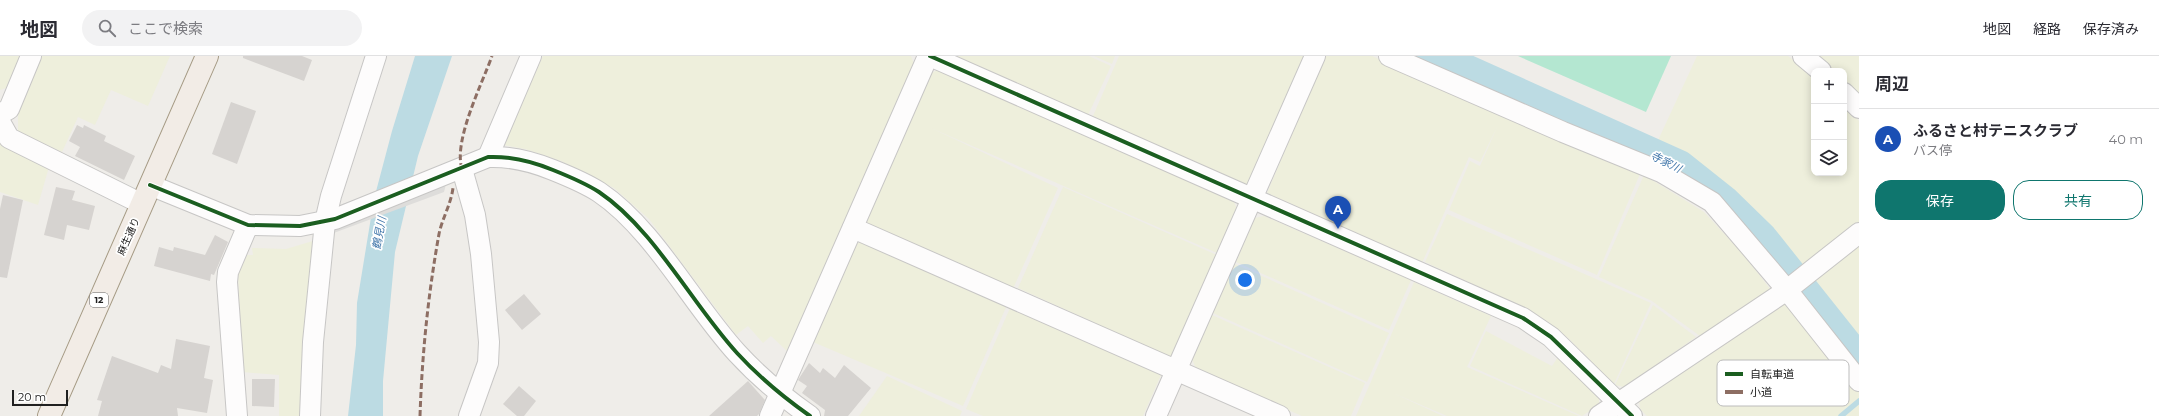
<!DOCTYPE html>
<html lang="ja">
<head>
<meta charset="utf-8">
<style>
	:root { --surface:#fff; --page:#f2f2f3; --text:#2b2b33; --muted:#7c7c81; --line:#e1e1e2; --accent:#0f766e }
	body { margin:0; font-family:Montserrat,"Noto Sans JP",sans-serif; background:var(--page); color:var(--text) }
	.controls { position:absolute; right:12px; top:12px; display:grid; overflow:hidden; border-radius:8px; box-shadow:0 2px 10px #0003 }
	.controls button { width:36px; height:36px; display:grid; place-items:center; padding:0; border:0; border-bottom:1px solid var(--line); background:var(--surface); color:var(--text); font:20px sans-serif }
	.scale { position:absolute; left:12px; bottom:10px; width:56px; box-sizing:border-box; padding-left:4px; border:2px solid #202020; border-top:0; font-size:11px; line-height:14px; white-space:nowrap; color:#202020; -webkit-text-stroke:3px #fff; paint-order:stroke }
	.you { position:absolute; left:1245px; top:224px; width:14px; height:14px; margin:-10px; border:3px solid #fff; border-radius:50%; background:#1a73e8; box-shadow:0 0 0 6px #1a73e833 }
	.badge { display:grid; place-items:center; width:26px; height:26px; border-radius:50%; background:var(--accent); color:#fff; font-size:13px; font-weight:700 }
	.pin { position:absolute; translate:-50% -33px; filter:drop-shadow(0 1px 2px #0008) }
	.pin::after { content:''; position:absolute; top:21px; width:14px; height:12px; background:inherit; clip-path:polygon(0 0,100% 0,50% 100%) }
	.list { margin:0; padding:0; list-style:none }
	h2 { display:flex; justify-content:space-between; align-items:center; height:52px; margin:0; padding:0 16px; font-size:17px }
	h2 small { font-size:13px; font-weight:400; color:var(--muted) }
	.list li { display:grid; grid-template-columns:26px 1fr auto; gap:12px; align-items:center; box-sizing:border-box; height:60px; padding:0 16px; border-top:1px solid var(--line) }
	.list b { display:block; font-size:15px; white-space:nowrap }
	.list p { margin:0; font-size:13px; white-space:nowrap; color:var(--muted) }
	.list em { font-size:13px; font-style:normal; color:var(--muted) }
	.actions { display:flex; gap:8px; padding:12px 16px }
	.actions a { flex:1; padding:9px 0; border:1px solid var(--accent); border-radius:16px; text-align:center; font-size:14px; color:var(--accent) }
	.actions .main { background:var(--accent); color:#fff }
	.icon { flex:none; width:22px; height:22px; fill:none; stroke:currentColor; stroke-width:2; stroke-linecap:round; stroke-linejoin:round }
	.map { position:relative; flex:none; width:1859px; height:360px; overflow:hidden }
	header { display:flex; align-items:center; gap:24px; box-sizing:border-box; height:56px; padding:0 20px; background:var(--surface); border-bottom:1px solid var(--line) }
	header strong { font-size:19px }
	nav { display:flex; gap:22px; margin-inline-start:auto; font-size:14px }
	.search { width:280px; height:36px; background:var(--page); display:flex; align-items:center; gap:10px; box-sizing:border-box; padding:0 14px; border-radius:22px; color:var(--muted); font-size:15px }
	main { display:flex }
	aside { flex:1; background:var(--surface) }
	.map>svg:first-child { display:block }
	.farmland { fill:#eeefdc }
	.pitch { fill:#b4e7d1 }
	.water { fill:#bcdbe3 }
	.pier { fill:#dedddb }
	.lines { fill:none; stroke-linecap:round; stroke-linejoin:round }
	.stream { stroke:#bcdbe3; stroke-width:5.5 }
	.river { stroke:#bcdbe3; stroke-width:34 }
	.building { fill:#d6d3d0 }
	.minor-casing { stroke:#c7c6c5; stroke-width:22 }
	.major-casing { stroke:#a69b85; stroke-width:24 }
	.minor { stroke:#fdfcfc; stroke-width:20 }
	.major { stroke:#f2ece6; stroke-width:22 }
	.quiet { stroke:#8d6e63; stroke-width:3; stroke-dasharray:6 3; stroke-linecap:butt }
	.cycleway-casing { stroke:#fff; stroke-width:6 }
	.cycleway { stroke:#1b5e20; stroke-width:4 }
	.labels { text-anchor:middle; stroke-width:3.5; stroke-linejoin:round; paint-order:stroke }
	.shield { fill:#fff; stroke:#636363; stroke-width:1 }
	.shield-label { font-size:9px; font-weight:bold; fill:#202020 }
	.street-label { font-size:10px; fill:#202020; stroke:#fff }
	.water-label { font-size:11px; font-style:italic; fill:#467aac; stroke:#fff }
	.key { fill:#fff; stroke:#bcbcbc; stroke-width:1 }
	.key-label { font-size:11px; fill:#202020 }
</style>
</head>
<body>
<header>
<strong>地図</strong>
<div class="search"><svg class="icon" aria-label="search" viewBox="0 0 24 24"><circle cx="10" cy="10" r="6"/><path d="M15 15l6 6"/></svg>ここで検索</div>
<nav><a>地図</a><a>経路</a><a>保存済み</a></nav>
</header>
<main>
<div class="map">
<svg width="1859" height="360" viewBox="0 0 1859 360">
	<rect width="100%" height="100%" fill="#efede9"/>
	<g class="farmland">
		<polygon points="0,0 20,0 6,32 0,34"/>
		<polygon points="41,0 170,0 148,50 111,34 95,69 78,61 62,96 18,76 18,55"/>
		<polygon points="543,0 911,0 914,8 787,295 771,280 763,287 748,270 736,279 649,163 614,132 561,105 525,93 503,89"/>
		<polygon points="956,0 1089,0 1111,10 1088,59"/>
		<polygon points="1094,0 1115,0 1112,8"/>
		<polygon points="1119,0 1304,0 1248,128 1238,128 1093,60"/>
		<polygon points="1325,0 1372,0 1640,118 1597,219 1449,154 1470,105 1480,110 1497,71 1480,106 1469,101 1422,207 1267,137"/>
		<polygon points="1697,0 1788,0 1814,20 1814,117 1844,117 1844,47 1859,65 1859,168 1800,215 1745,156 1699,117 1654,93"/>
		<polygon points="1816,0 1859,0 1859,41 1844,26 1844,15 1833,15"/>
		<polygon points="938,14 1234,146 1237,153 1217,197 931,72 1058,132 1012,235 869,172 866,162 929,18"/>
		<polygon points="0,86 49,111 38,149 0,136"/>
		<polygon points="1644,119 1704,156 1743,198 1771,234 1700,280 1652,245 1599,221"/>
		<polygon points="1063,131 1219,200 1172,302 1018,232"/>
		<polygon points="1447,158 1651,247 1614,328 1567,281 1520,250 1425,206"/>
		<polygon points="1264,160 1411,224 1389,274 1236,206 1255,162"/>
		<polygon points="316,184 304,360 279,360 279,319 242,316 238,219 247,199 253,199 252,192 286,193"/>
		<polygon points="861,186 1007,249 963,350 813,286 854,189"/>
		<polygon points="1859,188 1859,294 1807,229"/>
		<polygon points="1235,208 1389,277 1367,326 1213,257"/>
		<polygon points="1414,226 1491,260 1467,311 1579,360 1447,360 1393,337 1443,360 1356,360"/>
		<polygon points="1780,247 1792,250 1859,333 1859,360 1647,360 1640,353 1639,343"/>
		<polygon points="1653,249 1696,281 1624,331 1615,329"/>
		<polygon points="1010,252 1161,319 1143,360 983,360 966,353"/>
		<polygon points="1212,259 1365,327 1351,360 1302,360 1197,315 1192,303"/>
		<polygon points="1486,275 1552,310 1558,301 1599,341 1599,349 1582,360 1470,310"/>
		<polygon points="887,320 962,355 960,360 859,360"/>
	</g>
	<polygon class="pitch" points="1518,0 1671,0 1646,56"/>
	<polygon class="water" points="415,0 452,0 418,100 395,196 383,325 383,360 348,360 356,289 357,247 374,143 392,75"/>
	<polygon class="pier" points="451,108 444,136 331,178 337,150"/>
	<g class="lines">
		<polyline class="stream" points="1841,360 1859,345"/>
		<polyline class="river" points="1432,0 1679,111 1723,146 1761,183 1859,306"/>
	</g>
	<g class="building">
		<polygon points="243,0 302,0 312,4 304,25 243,2"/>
		<polygon points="231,46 256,55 237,108 212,98"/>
		<polygon points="77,69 83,72 84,69 106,80 104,85 135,100 124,124 75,100 80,91 69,85"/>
		<polygon points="56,131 75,135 72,144 95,150 89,174 67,169 64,184 44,179"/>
		<polygon points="3,139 23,144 7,222 0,221 0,153"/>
		<polygon points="215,179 228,186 214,219 211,218 210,225 154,210 159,191 173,195 174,191 205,199"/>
		<polygon points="524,238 541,258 522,274 505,254"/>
		<polygon points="176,283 210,290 204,322 213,324 207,357 177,352 178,360 98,360 102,345 97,344 112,300 158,317 161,309 171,313"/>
		<polygon points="809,307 820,317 823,312 835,322 844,309 871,332 848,360 824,360 825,354 802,337 807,330 798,324"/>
		<polygon points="252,323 275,323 274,351 252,350"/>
		<polygon points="748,325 765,344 759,358 757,360 709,360"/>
		<polygon points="519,330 536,345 524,360 517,360 503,348"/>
	</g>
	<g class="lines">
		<defs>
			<g id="minor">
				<polyline points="930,0 1523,262 1551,281 1632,360"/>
				<polyline points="1389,0 1563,76 1661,116 1712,146 1787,234 1859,325"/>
				<polyline points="1803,0 1821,15"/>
				<polyline points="1844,37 1859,52"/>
				<polyline points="0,58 9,53 31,0"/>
				<polyline points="0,66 9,82 142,148"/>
				<polyline points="488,101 531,0"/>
				<polyline points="462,113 475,159 481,198 489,286 488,307 469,360"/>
				<path d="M150,129L248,169L300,170L335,163L488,101C511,100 531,105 553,114C568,120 585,127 599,136C654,173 692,248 737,297C759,321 783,341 810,360"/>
				<polyline points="853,172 1280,360"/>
				<polyline points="237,360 227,226 228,216 248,169"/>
				<polyline points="310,360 313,286 325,166 331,140 376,0"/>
				<polyline points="770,360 928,0"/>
				<polyline points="1156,360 1315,0"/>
				<polyline points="1599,360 1787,234 1859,177"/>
			</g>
			<polyline id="major" points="49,360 207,0"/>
		</defs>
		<use href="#minor" class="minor-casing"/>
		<use href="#major" class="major-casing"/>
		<use href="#minor" class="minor"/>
		<use href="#major" class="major"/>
		<g class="quiet">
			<path d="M462,113C453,85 482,28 492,0"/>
			<path d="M420,360C422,299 428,239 439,178C442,163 451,148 453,132"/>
		</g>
		<defs>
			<g id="cycleway">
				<polyline points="930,0 1523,262 1551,281 1632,360"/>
				<path d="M150,129L248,169L300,170L335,163L488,101C511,100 531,105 553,114C568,120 585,127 599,136C654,173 692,248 737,297C759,321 783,341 810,360"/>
			</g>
		</defs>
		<use href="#cycleway" class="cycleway-casing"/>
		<use href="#cycleway" class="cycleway"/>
	</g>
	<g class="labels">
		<rect class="shield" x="90" y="237" width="18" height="14" rx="3"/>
		<g class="shield-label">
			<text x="99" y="247">12</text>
		</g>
		<g class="street-label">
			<text transform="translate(128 180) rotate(-66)" y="4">麻生通り</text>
		</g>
		<g class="water-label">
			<text transform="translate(1666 106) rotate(27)" y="4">寺家川</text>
			<text transform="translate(379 177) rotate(-80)" y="4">鶴見川</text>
		</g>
	</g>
	<rect x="1717" y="304" width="132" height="46" rx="6" class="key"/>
	<rect x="1725" y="316" width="18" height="4" fill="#1b5e20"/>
	<rect x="1725" y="334" width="18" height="4" fill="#8d6e63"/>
	<g class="key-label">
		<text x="1750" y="322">自転車道</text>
		<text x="1750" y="340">小道</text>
	</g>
</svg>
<div class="controls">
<button>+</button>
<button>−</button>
<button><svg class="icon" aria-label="layers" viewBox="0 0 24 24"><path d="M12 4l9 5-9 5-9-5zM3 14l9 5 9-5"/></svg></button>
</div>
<div class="scale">20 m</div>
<div class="you"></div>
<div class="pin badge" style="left:1338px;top:173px;background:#1a4fb4">A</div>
</div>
<aside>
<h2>周辺<small></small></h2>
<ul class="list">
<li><span class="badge" style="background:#1a4fb4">A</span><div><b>ふるさと村テニスクラブ</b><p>バス停</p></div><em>40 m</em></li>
</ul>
<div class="actions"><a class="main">保存</a><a>共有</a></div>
</aside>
</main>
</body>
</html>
